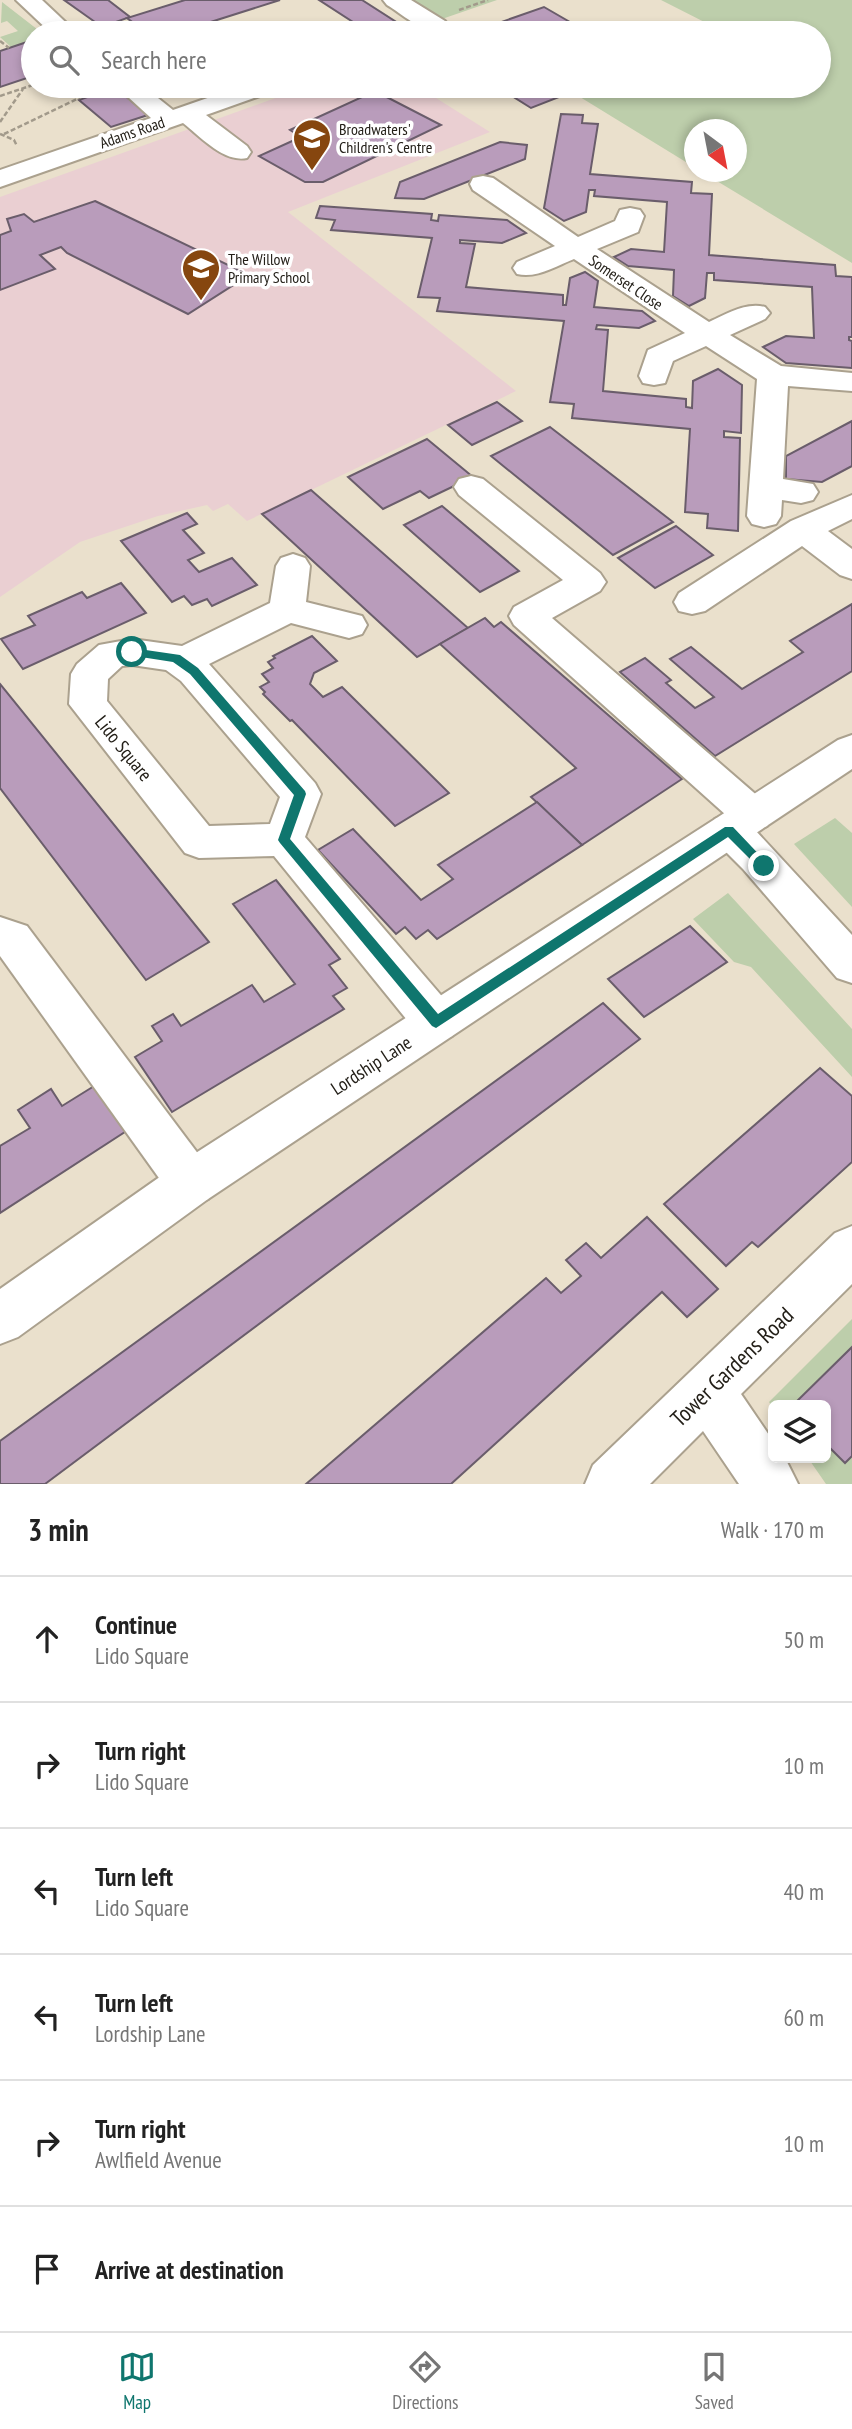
<!DOCTYPE html>
<html lang="en">
<head>
<meta charset="utf-8">
<style>
	:root { --surface:#fff; --page:#f6f6f6; --text:#222; --muted:#767676; --line:#e0e0e0; --accent:#0f766e }
	body { margin:0; font-family:"PT Sans Narrow",sans-serif; background:var(--page); color:var(--text) }
	.controls { position:absolute; right:21px; bottom:21px; display:grid; overflow:hidden; border-radius:10px; box-shadow:0 4px 10px #0003 }
	.controls button { width:63px; height:63px; display:grid; place-items:center; padding:0; border:0; border-bottom:2px solid var(--line); background:var(--surface); color:var(--text); font:35px sans-serif }
	.compass { position:absolute; left:684px; top:119px; width:63px; height:63px; border-radius:50%; background:var(--surface); box-shadow:0 4px 10px #0003; rotate:148deg }
	.stop { position:absolute; width:21px; height:21px; margin:-16px; border:5px solid #0f766e; border-radius:50%; background:#fff }
	.stop.end { background:#0f766e; border-color:#fff; box-shadow:0 2px 7px #0008 }
	.list { margin:0; padding:0; list-style:none }
	h2 { display:flex; justify-content:space-between; align-items:center; height:91px; margin:0; padding:0 28px; font-size:30px }
	h2 small { font-size:23px; font-weight:400; color:var(--muted) }
	.list li { display:grid; grid-template-columns:46px 1fr auto; gap:21px; align-items:center; box-sizing:border-box; height:126px; padding:0 28px; border-top:2px solid var(--line) }
	.list b { display:block; font-size:26px; white-space:nowrap }
	.list p { margin:0; font-size:23px; white-space:nowrap; color:var(--muted) }
	.list em { font-size:23px; font-style:normal; color:var(--muted) }
	.icon { flex:none; width:38px; height:38px; fill:none; stroke:currentColor; stroke-width:2; stroke-linecap:round; stroke-linejoin:round }
	.map { position:relative; flex:none; width:852px; height:1484px; overflow:hidden }
	.search { position:absolute; background:var(--surface); box-shadow:0 4px 10px #0003; left:21px; right:21px; top:21px; height:77px; display:flex; align-items:center; gap:18px; box-sizing:border-box; padding:0 24px; border-radius:38px; color:var(--muted); font-size:26px }
	.sheet { height:847px; background:var(--surface) }
	nav { display:flex; justify-content:space-around; align-items:center; box-sizing:border-box; height:98px; border-top:2px solid var(--line); background:var(--surface); font-size:19px; color:var(--muted) }
	nav a { display:grid; justify-items:center; gap:4px }
	nav .on { color:var(--accent) }
	.map>svg:first-child { display:block }
	.education { fill:#eacfd2 }
	.green { fill:#bdceab }
	.building { fill:#b99cbb; stroke:#6a5d6b; stroke-width:2 }
	.lines { fill:none; stroke-linecap:round; stroke-linejoin:round }
	.minor-casing { stroke:#aba18e; stroke-width:4 }
	.major-casing { stroke:#aba18e; stroke-width:4 }
	.path { stroke:#a29a8b; stroke-width:2.5; stroke-dasharray:5 2.5; stroke-linecap:butt }
	.minor { fill:#fff; fill-rule:evenodd }
	.major { fill:#fff; fill-rule:evenodd }
	.route { fill:#0f766e }
	.labels { text-anchor:middle; stroke-width:7; stroke-linejoin:round; paint-order:stroke }
	.far-poi-label { font-size:16px; fill:#242019; stroke:#fff; text-anchor:start }
	.far-street-label { font-size:16px; fill:#242019; stroke:#fff }
	.street-label { font-size:19px; fill:#242019; stroke:#fff }
	.near-street-label { font-size:23px; fill:#242019; stroke:#fff }
</style>
</head>
<body>
<div class="map">
<svg width="852" height="1484" viewBox="0 0 852 1484">
	<rect width="100%" height="100%" fill="#eae0cc"/>
	<polygon class="education" points="309,86 417,86 490,132 288,212 516,391 247,521 228,504 213,511 207,505 158,516 80,542 0,597 0,197"/>
	<g class="green">
		<polygon points="405,0 497,0 439,20"/>
		<polygon points="661,0 852,0 852,263 702,172 736,172 736,130 694,130 694,167 580,97 610,86 819,86 819,33 726,33"/>
		<polygon points="2,2 42,33 33,33 33,40 11,47 0,37 18,31 7,21 1,23"/>
		<polygon points="835,818 852,833 852,907 794,844"/>
		<polygon points="728,893 852,1029 852,1077 751,967 734,962 693,919"/>
		<polygon points="852,1319 852,1347 793,1405 773,1405 773,1408 769,1402"/>
		<polygon points="826,1444 845,1463 852,1456 852,1484 826,1484 808,1458 826,1458"/>
	</g>
	<g class="building">
		<polygon points="64,0 108,0 130,17 102,27"/>
		<polygon points="185,0 280,0 176,33 147,33 127,18"/>
		<polygon points="319,0 362,0 404,27 384,33 370,33"/>
		<polygon points="544,7 575,25 563,29 571,33 470,33"/>
		<polygon points="33,40 33,76 0,87 0,51"/>
		<polygon points="169,86 214,86 183,96"/>
		<polygon points="496,86 587,86 531,108"/>
		<polygon points="115,87 148,115 111,127 79,100"/>
		<polygon points="375,91 441,125 323,182 305,182 259,156 301,137 290,130"/>
		<polygon points="561,114 583,115 582,123 598,124 590,174 692,182 691,193 712,194 709,255 835,265 836,276 852,277 852,337 849,337 849,340 852,341 852,368 786,363 763,347 786,336 814,338 812,287 714,280 714,273 707,273 705,298 689,306 673,296 674,270 628,266 614,257 631,249 664,252 667,202 594,196 595,190 589,190 586,212 564,221 544,208"/>
		<polygon points="500,142 527,145 525,159 424,199 395,198 400,182"/>
		<polygon points="95,201 249,275 188,314 67,253 61,247 40,255 55,269 0,290 0,235 11,231 7,219 24,214 34,222"/>
		<polygon points="320,206 432,214 431,220 438,221 439,215 507,220 526,233 502,243 460,240 460,243 475,244 466,287 563,295 563,305 566,305 570,278 585,272 598,281 594,307 642,311 655,321 639,328 597,325 596,329 608,330 603,391 686,399 686,407 692,408 693,381 718,369 742,385 741,433 724,431 724,437 740,438 738,531 707,528 708,514 685,512 690,429 572,418 574,404 550,402 564,321 437,311 440,298 418,297 432,238 331,230 335,220 316,218"/>
		<polygon points="497,402 522,421 472,445 448,425"/>
		<polygon points="852,421 852,466 822,482 786,479 786,456"/>
		<polygon points="550,427 673,522 613,555 491,456"/>
		<polygon points="427,439 473,477 429,498 420,491 383,509 348,477"/>
		<polygon points="311,490 468,628 417,657 262,514"/>
		<polygon points="442,506 519,571 480,592 404,525"/>
		<polygon points="187,513 197,524 183,530 204,553 188,560 199,572 232,558 257,585 212,606 207,599 192,605 184,596 172,602 121,541"/>
		<polygon points="676,526 713,555 655,588 618,558"/>
		<polygon points="121,583 146,613 23,669 1,639 35,625 28,616 82,592 87,598"/>
		<polygon points="852,604 852,671 715,756 620,672 645,658 671,680 666,683 695,708 714,697 670,659 691,647 742,689 803,652 790,641"/>
		<polygon points="485,618 494,627 501,622 682,779 582,845 531,797 576,768 440,644"/>
		<polygon points="312,636 337,661 314,673 310,684 323,697 342,687 449,793 395,826 292,720 290,721 263,694 265,692 260,687 269,682 262,674 273,668 268,662 275,658 273,656"/>
		<polygon points="0,684 209,942 146,980 0,788"/>
		<polygon points="537,802 582,845 437,939 428,930 416,939 405,927 396,934 318,850 353,829 421,900 453,879 438,865"/>
		<polygon points="276,880 340,959 329,965 347,988 333,996 344,1009 172,1112 135,1057 162,1041 152,1026 173,1014 181,1026 252,985 264,1002 295,984 233,904"/>
		<polygon points="690,926 727,962 644,1017 608,979"/>
		<polygon points="603,1003 640,1039 45,1484 0,1484 0,1441"/>
		<polygon points="820,1068 852,1096 852,1162 758,1247 752,1242 726,1266 664,1204"/>
		<polygon points="99,1083 131,1128 0,1213 0,1146 30,1128 18,1110 51,1089 62,1106"/>
		<polygon points="647,1217 718,1289 687,1317 662,1292 451,1484 306,1484 546,1278 561,1293 581,1276 566,1260 586,1243 601,1258"/>
		<polygon points="852,1347 852,1456 845,1463 826,1444 826,1405 793,1405"/>
	</g>
	<g class="lines">
		<defs>
			<g id="minor">
				<polygon points="16,0 42,0 77,33 51,33"/>
				<path d="M383,0H411L445,21L449,26L445,31C425,36 404,15 387,5Z"/>
				<path d="M116,86H143L173,110L242,86H277L274,91L206,115L247,146L251,152L247,158C224,163 201,137 183,123L0,187V170L151,118Z"/>
				<path d="M483,176L493,178L578,237L615,221L620,210L630,208L640,210L644,216L638,232L597,249L709,322C727,314 746,302 765,307L770,313L765,319L730,335L781,366L852,373V391L788,386L783,479L813,484L818,492L813,500L801,503L782,500L781,516L776,524L764,527L752,524L747,516L757,379L706,346L673,361L665,383L654,385L643,383L639,376L648,350L685,333L574,259C556,266 536,279 517,274L513,268L517,262L555,246L473,190L470,184L473,178Z"/>
				<polygon points="471,476 483,479 600,573 606,582 600,591 552,618 767,804 773,815 767,826 755,830 852,935 852,983 837,978 743,869 715,841 709,830 715,819 726,815 514,625 509,616 514,607 563,580 459,495 454,487 459,479"/>
				<polygon points="852,495 852,519 828,531 852,549 852,579 840,575 802,546 705,611 692,614 679,611 674,602 679,593 791,521"/>
				<path d="M293,554L305,558L310,566L306,602L362,616L367,625L362,634L349,638L291,623L209,664L315,783L321,794L305,837L452,1008L458,1022L452,1036L436,1041L420,1036L274,856L199,858L185,853L69,704L71,674L77,664L99,645L132,639L182,646L270,603L276,566L281,558ZM132,665L166,670L181,681L280,797L270,824L209,826L107,701L108,679L122,666Z"/>
				<polygon points="0,917 27,926 208,1167 215,1183 208,1199 191,1205 174,1199 0,956"/>
				<polygon points="852,1226 852,1284 741,1394 773,1441 773,1458 785,1458 798,1484 739,1484 703,1431 650,1484 585,1484 593,1465 835,1233"/>
			</g>
			<polygon id="major" points="852,735 852,769 208,1199 18,1337 0,1344 0,1289 174,1167 838,740"/>
		</defs>
		<use href="#minor" class="minor-casing"/>
		<use href="#major" class="major-casing"/>
		<g class="path">
			<polyline points="459,10 488,0"/>
			<polyline points="0,41 9,48"/>
			<polyline points="0,96 33,85"/>
			<polyline points="0,122 23,89"/>
			<polyline points="0,134 14,140 17,146"/>
			<polyline points="4,134 100,88"/>
		</g>
		<use href="#minor" class="minor"/>
		<use href="#major" class="major"/>
	</g>
	<polygon class="route" points="132,648 180,655 198,668 305,791 306,794 290,839 438,1014 725,827 733,827 770,866 764,870 760,869 728,837 436,1028 432,1026 280,843 278,840 294,795 190,674 173,662 128,655 128,649"/>
	<defs>
		<symbol id="school-pin" viewBox="-11 -11 22 30"><path d="M0 17L-7.5 6A9.5 9.5 0 1 1 7.5 6Z" fill="#86460f" stroke="#fff"/><path d="M0-5L7-2L0 1L-7-2ZM-4 1L0 2.5L4 1V4Q0 6-4 4Z" fill="#fff"/></symbol>
	</defs>
	<g fill-rule="evenodd">
		<use href="#school-pin" x="290" y="116" width="44" height="60"/>
		<use href="#school-pin" x="179" y="246" width="44" height="60"/>
	</g>
	<g class="labels">
		<g class="far-poi-label">
			<text x="339" y="135">Broadwaters'<tspan x="339" dy="18">Children's Centre</tspan></text>
			<text x="228" y="265">The Willow<tspan x="228" dy="18">Primary School</tspan></text>
		</g>
		<g class="far-street-label">
			<text transform="translate(132 132) rotate(-19)" y="6">Adams Road</text>
			<text transform="translate(626 282) rotate(34)" y="6">Somerset Close</text>
		</g>
		<g class="street-label">
			<text transform="translate(124 748) rotate(51)" y="7">Lido Square</text>
			<text transform="translate(371 1065) rotate(-33)" y="7">Lordship Lane</text>
		</g>
		<g class="near-street-label">
			<text transform="translate(732 1367) rotate(-44)" y="8">Tower Gardens Road</text>
		</g>
	</g>
</svg>
<div class="controls">
<button><svg class="icon" aria-label="layers" viewBox="0 0 24 24"><path d="M12 4l9 5-9 5-9-5zM3 14l9 5 9-5"/></svg></button>
</div>
<svg class="compass" viewBox="-18 -18 36 36"><path d="M0-13l5 13h-10z" fill="#e53935"/><path d="M0 13l5-13h-10z" fill="#767676"/></svg>
<div class="stop" style="left:132px;top:652px"></div>
<div class="stop end" style="left:764px;top:866px"></div>
<div class="search"><svg class="icon" aria-label="search" viewBox="0 0 24 24"><circle cx="10" cy="10" r="6"/><path d="M15 15l6 6"/></svg>Search here</div>
</div>
<section class="sheet">
<h2>3 min<small>Walk · 170 m</small></h2>
<ul class="list">
<li><svg class="icon" aria-label="ahead" viewBox="0 0 24 24"><path d="M12 20V5M6 11l6-6 6 6"/></svg><div><b>Continue</b><p>Lido Square</p></div><em>50 m</em></li>
<li><svg class="icon" aria-label="right" viewBox="0 0 24 24"><path d="M7 20v-9h11M14 6l5 5-5 5"/></svg><div><b>Turn right</b><p>Lido Square</p></div><em>10 m</em></li>
<li><svg class="icon" aria-label="left" viewBox="0 0 24 24"><path d="M17 20v-9H6M10 6l-5 5 5 5"/></svg><div><b>Turn left</b><p>Lido Square</p></div><em>40 m</em></li>
<li><svg class="icon" aria-label="left" viewBox="0 0 24 24"><path d="M17 20v-9H6M10 6l-5 5 5 5"/></svg><div><b>Turn left</b><p>Lordship Lane</p></div><em>60 m</em></li>
<li><svg class="icon" aria-label="right" viewBox="0 0 24 24"><path d="M7 20v-9h11M14 6l5 5-5 5"/></svg><div><b>Turn right</b><p>Awlfield Avenue</p></div><em>10 m</em></li>
<li><svg class="icon" aria-label="arrive" viewBox="0 0 24 24"><path d="M6 21V4h12l-3 4 3 4H6"/></svg><div><b>Arrive at destination</b></div></li>
</ul>
</section>
<nav>
<a class="on"><svg class="icon" aria-label="map" viewBox="0 0 24 24"><path d="M3 6l6-2 6 2 6-2v14l-6 2-6-2-6 2zM9 4v14M15 6v14"/></svg>Map</a>
<a><svg class="icon" aria-label="directions" viewBox="0 0 24 24"><path d="M12 3l9 9-9 9-9-9zM9 14v-3h6M13 9l2 2-2 2"/></svg>Directions</a>
<a><svg class="icon" aria-label="saved" viewBox="0 0 24 24"><path d="M7 4h10v16l-5-4-5 4z"/></svg>Saved</a>
</nav>
</body>
</html>
